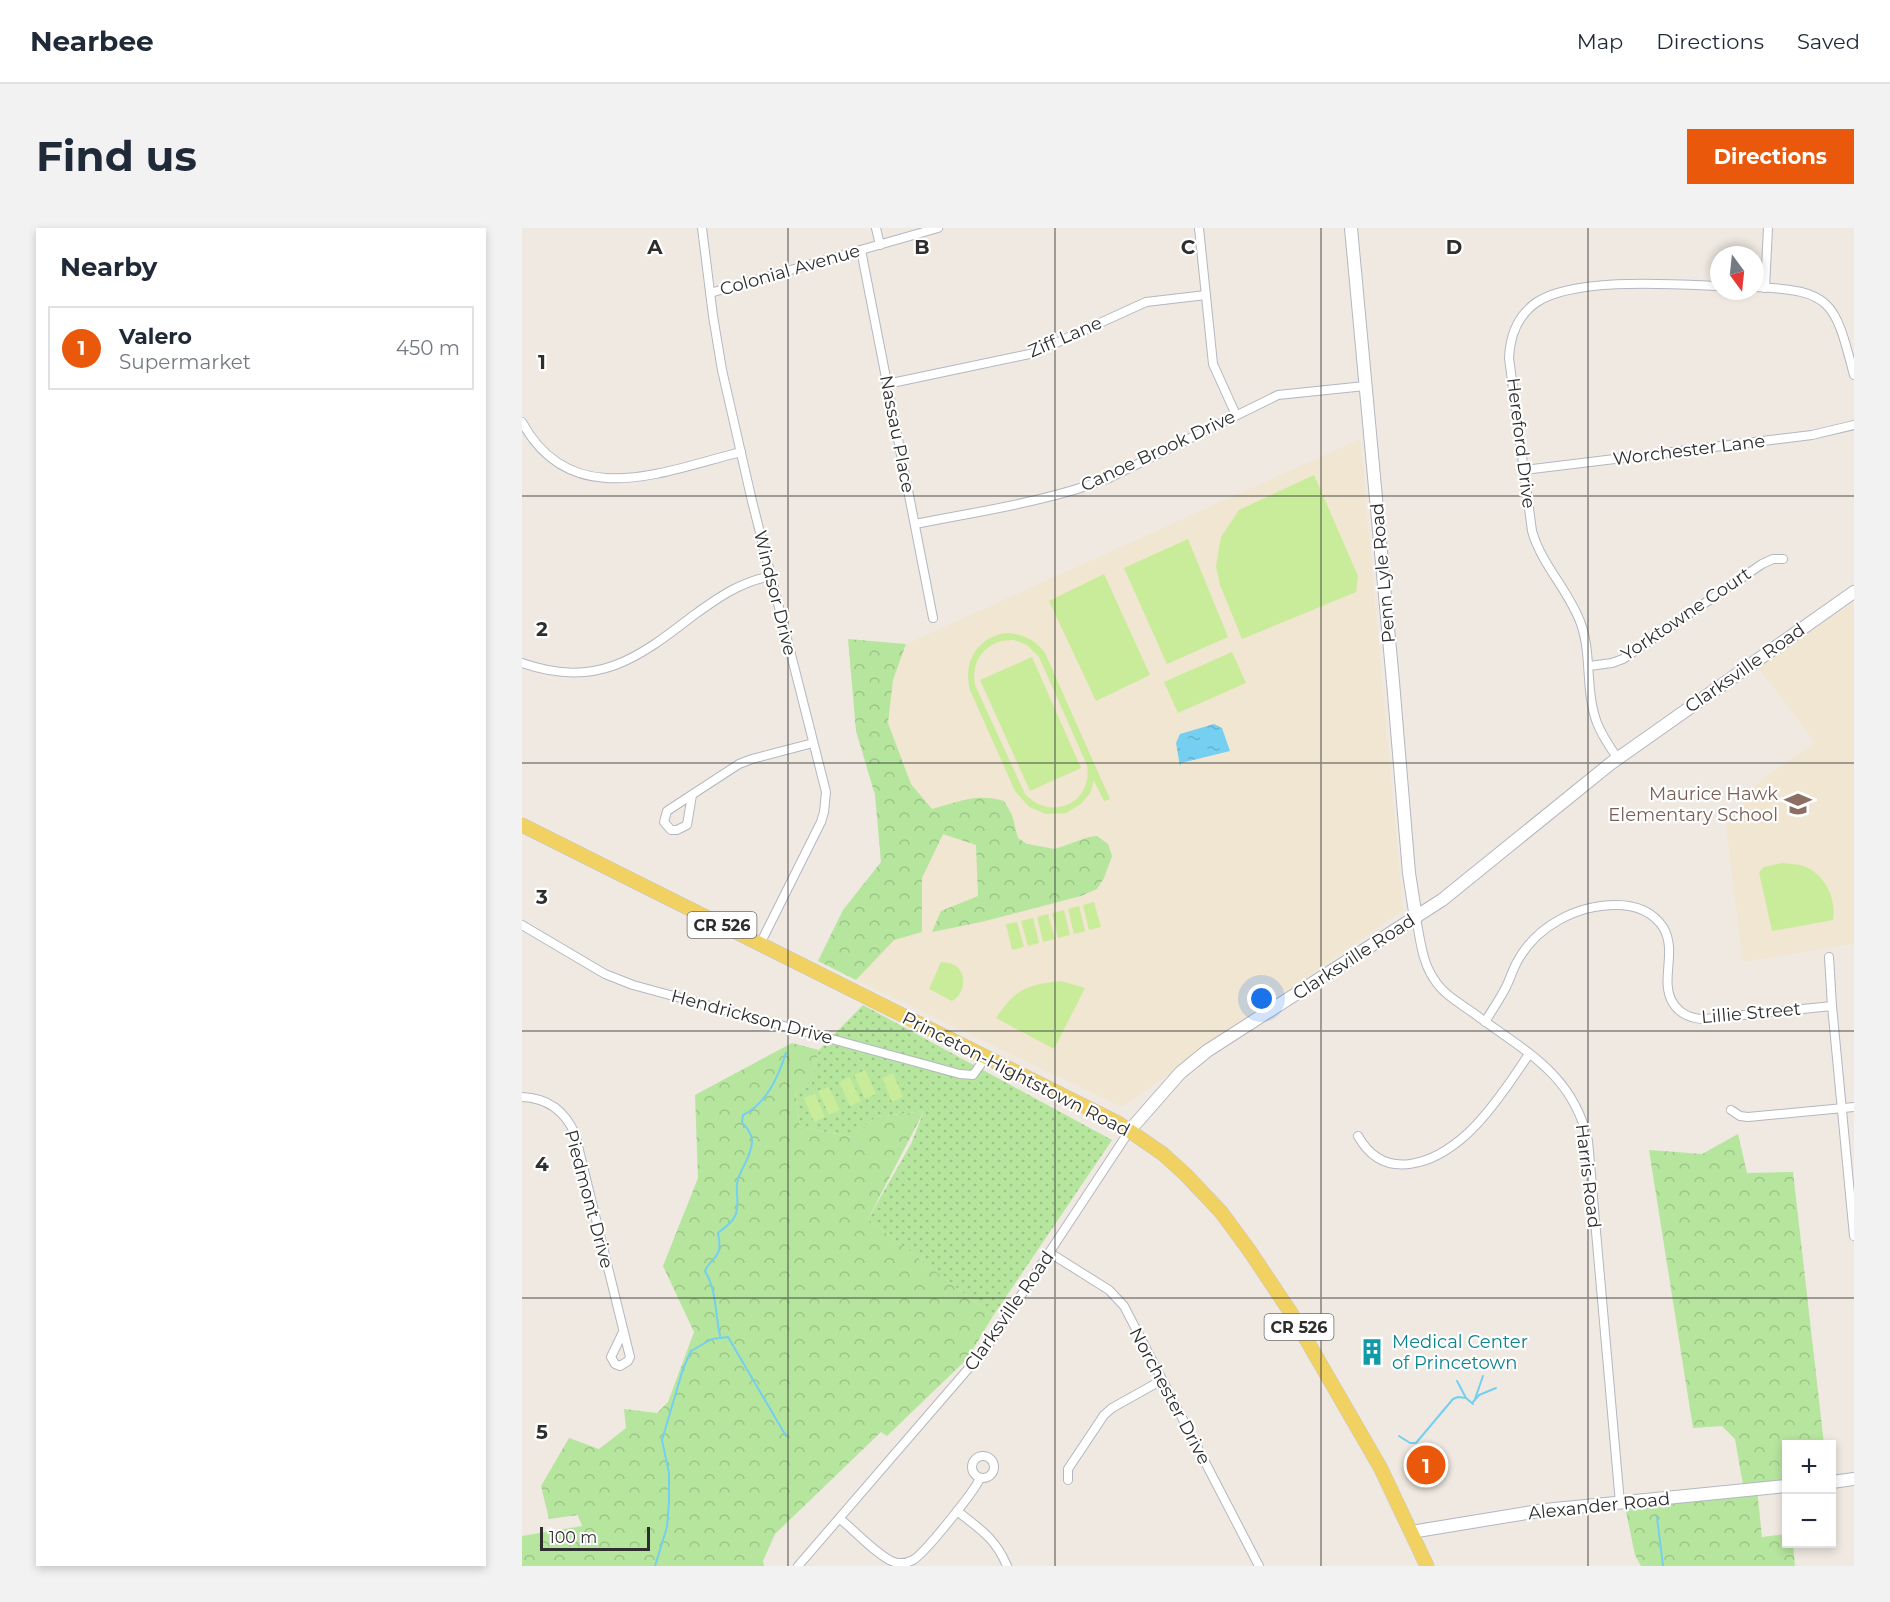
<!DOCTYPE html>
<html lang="en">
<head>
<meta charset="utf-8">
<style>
	:root { --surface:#fff; --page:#f2f2f3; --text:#1f2937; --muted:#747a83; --line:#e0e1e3; --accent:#ea580c }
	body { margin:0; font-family:Montserrat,sans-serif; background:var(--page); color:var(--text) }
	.controls { position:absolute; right:18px; bottom:18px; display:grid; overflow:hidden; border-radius:0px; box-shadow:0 3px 9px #0003 }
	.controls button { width:54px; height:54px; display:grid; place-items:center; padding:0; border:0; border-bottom:2px solid var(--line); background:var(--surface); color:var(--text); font:30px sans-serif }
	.compass { position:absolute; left:1188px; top:18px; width:54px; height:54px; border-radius:50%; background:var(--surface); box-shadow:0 3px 9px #0003; rotate:165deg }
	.scale { position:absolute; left:18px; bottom:15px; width:110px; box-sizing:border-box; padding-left:6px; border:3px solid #2e2e2e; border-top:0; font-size:16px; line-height:21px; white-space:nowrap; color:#2e2e2e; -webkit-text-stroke:4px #fff; paint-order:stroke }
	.you { position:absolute; left:740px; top:771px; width:21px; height:21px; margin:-15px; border:4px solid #fff; border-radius:50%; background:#1a73e8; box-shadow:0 0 0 9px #1a73e833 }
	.badge { display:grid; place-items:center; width:39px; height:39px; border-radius:50%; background:var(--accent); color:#fff; font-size:20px; font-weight:700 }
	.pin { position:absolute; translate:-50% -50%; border:3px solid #fff; box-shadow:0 2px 6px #0006 }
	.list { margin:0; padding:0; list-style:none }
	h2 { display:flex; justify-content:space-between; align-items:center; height:78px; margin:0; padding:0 24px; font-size:26px }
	h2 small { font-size:20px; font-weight:400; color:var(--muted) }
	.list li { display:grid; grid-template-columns:39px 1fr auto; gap:18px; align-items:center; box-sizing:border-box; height:84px; margin:0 12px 12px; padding:0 12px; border:2px solid var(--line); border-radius:0px }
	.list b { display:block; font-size:22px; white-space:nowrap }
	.list p { margin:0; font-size:20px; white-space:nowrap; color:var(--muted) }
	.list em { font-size:20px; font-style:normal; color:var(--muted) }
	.map { position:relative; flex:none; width:1332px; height:1338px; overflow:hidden; border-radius:0px }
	header { display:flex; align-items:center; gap:36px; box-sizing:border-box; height:84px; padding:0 30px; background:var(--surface); border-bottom:2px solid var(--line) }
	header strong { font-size:28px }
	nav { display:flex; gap:33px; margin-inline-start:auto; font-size:21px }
	.intro { display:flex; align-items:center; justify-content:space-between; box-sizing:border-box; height:144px; padding:0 36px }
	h1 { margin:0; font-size:42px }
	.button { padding:15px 27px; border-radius:0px; background:var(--accent); color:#fff; font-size:21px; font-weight:700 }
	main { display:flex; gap:36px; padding:0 36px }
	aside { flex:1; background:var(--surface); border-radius:0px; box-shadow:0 3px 9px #0003 }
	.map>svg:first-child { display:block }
	.education { fill:#f0e6d1 }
	.green { fill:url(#green-dots) }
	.forest { fill:url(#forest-crowns) }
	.pitch { fill:#c9ec9a; fill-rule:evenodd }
	.water { fill:url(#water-ripples) }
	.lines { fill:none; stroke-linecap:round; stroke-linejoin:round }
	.stream { stroke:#75cff0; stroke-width:2 }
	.street-casing { stroke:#b4b7c1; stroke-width:10 }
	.secondary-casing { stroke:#b4b7c1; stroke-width:14 }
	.primary-casing { stroke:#c9c9c9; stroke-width:15 }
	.street { stroke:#fff; stroke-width:8 }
	.secondary { stroke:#fff; stroke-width:12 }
	.primary { stroke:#f2d163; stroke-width:14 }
	.grid { fill:none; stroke:#2e2e2e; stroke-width:1.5; stroke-opacity:0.55 }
	.labels { text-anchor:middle; stroke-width:4.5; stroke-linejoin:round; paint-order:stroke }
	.shield { fill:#fff; stroke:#6d6d6d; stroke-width:1.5 }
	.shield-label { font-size:16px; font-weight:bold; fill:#2e2e2e }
	.street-label { font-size:18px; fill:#2e2e2e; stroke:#fff }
	.education-label { font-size:18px; fill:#785e54; stroke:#fff; text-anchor:end }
	.culture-label { font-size:18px; fill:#0d838f; stroke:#fff; text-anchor:start }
	.grid-label { font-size:20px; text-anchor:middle; font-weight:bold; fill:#2e2e2e; stroke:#fff; stroke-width:4.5; stroke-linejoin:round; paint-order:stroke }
</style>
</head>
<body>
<header>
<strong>Nearbee</strong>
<nav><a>Map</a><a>Directions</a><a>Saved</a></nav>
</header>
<div class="intro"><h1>Find us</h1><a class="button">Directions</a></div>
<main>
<aside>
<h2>Nearby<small></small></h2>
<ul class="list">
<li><span class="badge">1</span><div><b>Valero</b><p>Supermarket</p></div><em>450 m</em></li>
</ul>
</aside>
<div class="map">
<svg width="1332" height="1338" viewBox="0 0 1332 1338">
	<defs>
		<pattern id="green-dots" width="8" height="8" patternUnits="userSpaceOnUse" patternTransform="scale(1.5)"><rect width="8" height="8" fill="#b6e59e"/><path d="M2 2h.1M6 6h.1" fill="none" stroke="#9dc588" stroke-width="1.8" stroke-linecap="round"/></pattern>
		<pattern id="forest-crowns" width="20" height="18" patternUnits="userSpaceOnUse" patternTransform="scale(1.5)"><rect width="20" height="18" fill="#b6e59e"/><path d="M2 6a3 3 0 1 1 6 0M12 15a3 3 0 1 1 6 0" fill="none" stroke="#9dc588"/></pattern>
		<pattern id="water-ripples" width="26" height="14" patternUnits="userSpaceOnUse" patternTransform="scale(1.5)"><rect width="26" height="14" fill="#75cff0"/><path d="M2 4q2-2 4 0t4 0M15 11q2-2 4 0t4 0" fill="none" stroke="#66b2ce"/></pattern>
	</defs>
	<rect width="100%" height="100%" fill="#efe9e1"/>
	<g class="education">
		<polygon points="838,211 881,682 600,879 334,752 362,699 389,556 366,495 371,452 384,416"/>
		<polygon points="1332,374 1332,716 1221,734 1204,599 1237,554 1293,514 1236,439"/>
	</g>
	<polygon class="green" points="341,777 590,912 471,1088 346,991 389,916 402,883 354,889 330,909 278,899 273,864 288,857 297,822"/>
	<g class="forest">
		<path d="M326,411L384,416L371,452L366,495L389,556L410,581C437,574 453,565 482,573L490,587L496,610L505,616L533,621L567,609L575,608L586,616L590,628L582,650L575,661L559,668L459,694L410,704L419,683L456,668L454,617L421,606L400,650V704L372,712L334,752L296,733L321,682L359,634L353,567L334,503Z"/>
		<polygon points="270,815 297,822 288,857 273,864 278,899 330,909 354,889 402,883 346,991 471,1088 445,1131 365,1208 359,1204 253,1306 241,1333 242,1338 0,1338 0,1308 60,1298 56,1287 27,1291 19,1258 47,1210 77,1221 104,1200 102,1181 135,1185 146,1174 172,1104 141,1038 176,950 173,867"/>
		<polygon points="1216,906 1225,945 1271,944 1302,1216 1264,1216 1264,1256 1221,1257 1213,1211 1200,1198 1171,1200 1127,922 1180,926"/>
		<polygon points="1235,1261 1240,1309 1264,1306 1264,1316 1271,1316 1273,1338 1119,1338 1113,1327 1102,1274"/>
	</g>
	<g class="pitch">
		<polygon points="792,247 836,348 834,364 720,411 698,357 694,338 699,309 717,282"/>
		<polygon points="666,311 706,409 645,436 602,340"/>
		<polygon points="582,346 628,447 574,473 527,373"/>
		<path d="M488,405C503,407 514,413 523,425L588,571L582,573L572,553L568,565L560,575L544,585L524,586L507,579L493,563L448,462C440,432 458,406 488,405ZM492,412L505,417L517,429L565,537C571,576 529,594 503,566L453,457C448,432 465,411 492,412Z"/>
		<polygon points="710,424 724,455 656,485 642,454"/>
		<polygon points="510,429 559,540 508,563 458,452"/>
		<path d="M1260,635C1266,636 1273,636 1279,637C1302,644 1315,670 1311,692L1250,703L1237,644L1242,639Z"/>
		<polygon points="572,674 579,699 567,702 561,677"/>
		<polygon points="557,678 563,703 552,706 546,681"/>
		<polygon points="542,682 548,707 536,710 530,685"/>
		<polygon points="526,686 533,711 521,714 515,689"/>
		<polygon points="511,690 517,715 506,718 499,693"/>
		<polygon points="495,694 502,719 490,722 484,696"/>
		<path d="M419,734C423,735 426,734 430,736C446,742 444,766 430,773L407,761Z"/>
		<path d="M539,753L563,760L532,821L474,790C494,760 505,757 539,753Z"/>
		<polygon points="343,842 354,866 343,871 332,847"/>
		<polygon points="371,845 381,869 370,874 360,850"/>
		<polygon points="328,849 339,873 328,878 317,854"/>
		<polygon points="307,859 318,882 307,887 296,863"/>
		<polygon points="293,865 303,889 292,894 282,870"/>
	</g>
	<polygon class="water" points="692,496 700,500 708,523 659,535 658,538 654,515 658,506"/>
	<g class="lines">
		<g class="stream">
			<path d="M198,1108C193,1086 195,1063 183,1043C186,1034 195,1031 197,1022C198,1017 197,1010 196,1005C202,1000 210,995 213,988C219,977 212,963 216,951C220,939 229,928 230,915C231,907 225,900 220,894L221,887C245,875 256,849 264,825"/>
			<polyline points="935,1153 944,1170 951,1176"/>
			<polyline points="953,1171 961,1148"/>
			<polyline points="951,1174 957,1167 974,1160"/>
			<polyline points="877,1208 888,1215 894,1215 931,1171 936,1169 944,1170"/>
			<polyline points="1135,1289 1141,1338"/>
			<polyline points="133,1338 145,1299 147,1274 147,1245 140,1212 161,1141 169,1123 190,1111 206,1109 264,1208"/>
		</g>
		<defs>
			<g id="street">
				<polyline points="180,0 191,88 200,142 230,273 304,564 302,584 299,594 238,716"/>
				<polyline points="354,0 358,17"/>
				<polyline points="677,0 691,136 714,187"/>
				<polyline points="339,22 411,390"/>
				<path d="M1233,59C1311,62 1313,75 1332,147"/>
				<polyline points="1243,60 1246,0"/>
				<polyline points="188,65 416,0"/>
				<polyline points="365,156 512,125 624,74 684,67"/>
				<path d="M0,194C49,285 142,243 219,224"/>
				<polyline points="1002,242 1290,207 1332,197"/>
				<path d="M393,296C458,283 525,274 587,250L756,167L843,158"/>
				<path d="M0,435C75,461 115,431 172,387C197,369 218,354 249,348"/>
				<polyline points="1067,438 1090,435 1101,431 1240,336 1251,331 1261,331"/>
				<path d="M1096,531C1088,519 1080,508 1075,495C1063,463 1070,427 1059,396C1047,362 1020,338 1010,303L987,130C988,108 996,87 1015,74C1053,49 1151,56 1197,58"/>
				<polyline points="170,567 165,597 155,602 149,602 142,594 145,583 217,536 230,531 291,515"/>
				<path d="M894,690C898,710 900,734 912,751C921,766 936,774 950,784C1002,823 1051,845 1066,913L1098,1275"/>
				<polyline points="0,697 83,746 111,757 438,846 451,847 464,829"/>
				<polyline points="1307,729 1310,778 1332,1008"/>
				<path d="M963,794C970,782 978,771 984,759C988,751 991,741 995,734C1014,698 1055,677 1094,677C1113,677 1130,683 1141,699C1156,724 1137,753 1151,775C1158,786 1170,791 1182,791L1310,778"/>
				<path d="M0,869C26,870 43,883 53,906L108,1129L106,1133L98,1138L93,1136L89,1129L101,1104"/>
				<polyline points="1209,882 1218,888 1226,889 1332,879"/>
				<path d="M836,908C863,956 913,935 945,906C965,888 992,849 1007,826"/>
				<polyline points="528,1025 587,1062 602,1078 737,1338"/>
				<circle cx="461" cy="1239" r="11"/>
				<polyline points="546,1252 546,1241 582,1187 590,1180 640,1152"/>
				<path d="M435,1283C458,1301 474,1311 485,1338"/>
				<path d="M318,1291C331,1301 358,1330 372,1334C378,1336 385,1335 391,1332C402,1326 453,1263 458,1250"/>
				<polyline points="276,1338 465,1119 608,902"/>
			</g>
			<g id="secondary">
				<polyline points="829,0 871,454 887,645 894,690"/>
				<polyline points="608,902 658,845 685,823 920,672 1088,536 1332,364"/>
				<polyline points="1310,1254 1332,1251"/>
				<polyline points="889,1304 1023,1282 1264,1258"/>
			</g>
			<polyline id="primary" points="0,597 596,895 641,926 664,947 699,984 727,1022 769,1085 858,1239 905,1338"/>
		</defs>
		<use href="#street" class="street-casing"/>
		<use href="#secondary" class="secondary-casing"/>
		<use href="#primary" class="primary-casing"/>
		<use href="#street" class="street"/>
		<use href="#secondary" class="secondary"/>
		<use href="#primary" class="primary"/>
	</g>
	<path class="grid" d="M266,0V1338M533,0V1338M799,0V1338M1066,0V1338M0,268H1332M0,535H1332M0,803H1332M0,1070H1332"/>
	<defs>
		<symbol id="school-bare" viewBox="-9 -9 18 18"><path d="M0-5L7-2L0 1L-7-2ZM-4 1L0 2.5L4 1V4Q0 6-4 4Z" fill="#8d6e63" stroke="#fff" stroke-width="2.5" paint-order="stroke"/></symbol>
		<symbol id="building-bare" viewBox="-9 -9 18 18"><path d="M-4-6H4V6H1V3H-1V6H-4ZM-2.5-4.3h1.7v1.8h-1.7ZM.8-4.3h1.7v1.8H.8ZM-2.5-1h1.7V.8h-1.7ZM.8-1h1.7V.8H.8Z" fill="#0f9aa8" stroke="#fff" stroke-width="2.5" paint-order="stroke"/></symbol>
	</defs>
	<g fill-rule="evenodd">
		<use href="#school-bare" x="1257" y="557" width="38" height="38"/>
		<use href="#building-bare" x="831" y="1105" width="38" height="38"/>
	</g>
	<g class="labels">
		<g class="shield">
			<rect x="165.5" y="684" width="69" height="26" rx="4.5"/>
			<rect x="742.5" y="1086" width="69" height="26" rx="4.5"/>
		</g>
		<g class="shield-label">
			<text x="200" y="703">CR 526</text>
			<text x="777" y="1105">CR 526</text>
		</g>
		<g class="street-label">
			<text transform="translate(268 42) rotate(-16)" y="6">Colonial Avenue</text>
			<text transform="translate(543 109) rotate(-23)" y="6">Ziff Lane</text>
			<text transform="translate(375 206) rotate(79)" y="6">Nassau Place</text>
			<text transform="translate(999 215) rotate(83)" y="6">Hereford Drive</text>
			<text transform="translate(1167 222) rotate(-7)" y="6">Worchester Lane</text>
			<text transform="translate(636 223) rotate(-25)" y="6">Canoe Brook Drive</text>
			<text transform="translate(861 345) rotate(-95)" y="6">Penn Lyle Road</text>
			<text transform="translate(253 365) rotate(76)" y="6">Windsor Drive</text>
			<text transform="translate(1164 386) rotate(-34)" y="6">Yorktowne Court</text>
			<text transform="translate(1223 440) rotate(-35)" y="6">Clarksville Road</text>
			<text transform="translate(832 729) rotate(-33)" y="6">Clarksville Road</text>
			<text transform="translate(1229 785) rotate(-5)" y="6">Lillie Street</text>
			<text transform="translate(230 789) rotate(15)" y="6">Hendrickson Drive</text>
			<text transform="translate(494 846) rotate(27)" y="6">Princeton-Hightstown Road</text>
			<text transform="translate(1066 948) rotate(83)" y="6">Harris Road</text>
			<text transform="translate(67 971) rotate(75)" y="6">Piedmont Drive</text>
			<text transform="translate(487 1083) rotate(-55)" y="6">Clarksville Road</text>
			<text transform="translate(648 1168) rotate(62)" y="6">Norchester Drive</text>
			<text transform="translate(1077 1278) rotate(-6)" y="6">Alexander Road</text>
		</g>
		<g class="education-label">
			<text x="1256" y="572">Maurice Hawk<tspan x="1256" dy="21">Elementary School</tspan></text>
		</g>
		<g class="culture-label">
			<text x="870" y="1120">Medical Center<tspan x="870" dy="21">of Princetown</tspan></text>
		</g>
	</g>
	<g class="grid-label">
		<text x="133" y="26">A</text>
		<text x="400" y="26">B</text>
		<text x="666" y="26">C</text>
		<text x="932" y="26">D</text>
		<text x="20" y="141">1</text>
		<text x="20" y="408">2</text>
		<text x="20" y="676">3</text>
		<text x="20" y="943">4</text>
		<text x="20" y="1211">5</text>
	</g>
</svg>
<div class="controls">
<button>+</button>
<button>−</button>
</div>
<svg class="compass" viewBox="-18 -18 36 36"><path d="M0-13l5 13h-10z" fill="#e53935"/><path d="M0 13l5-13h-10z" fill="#747a83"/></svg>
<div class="scale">100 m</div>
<div class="you"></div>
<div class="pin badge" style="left:904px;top:1237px">1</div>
</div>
</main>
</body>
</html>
